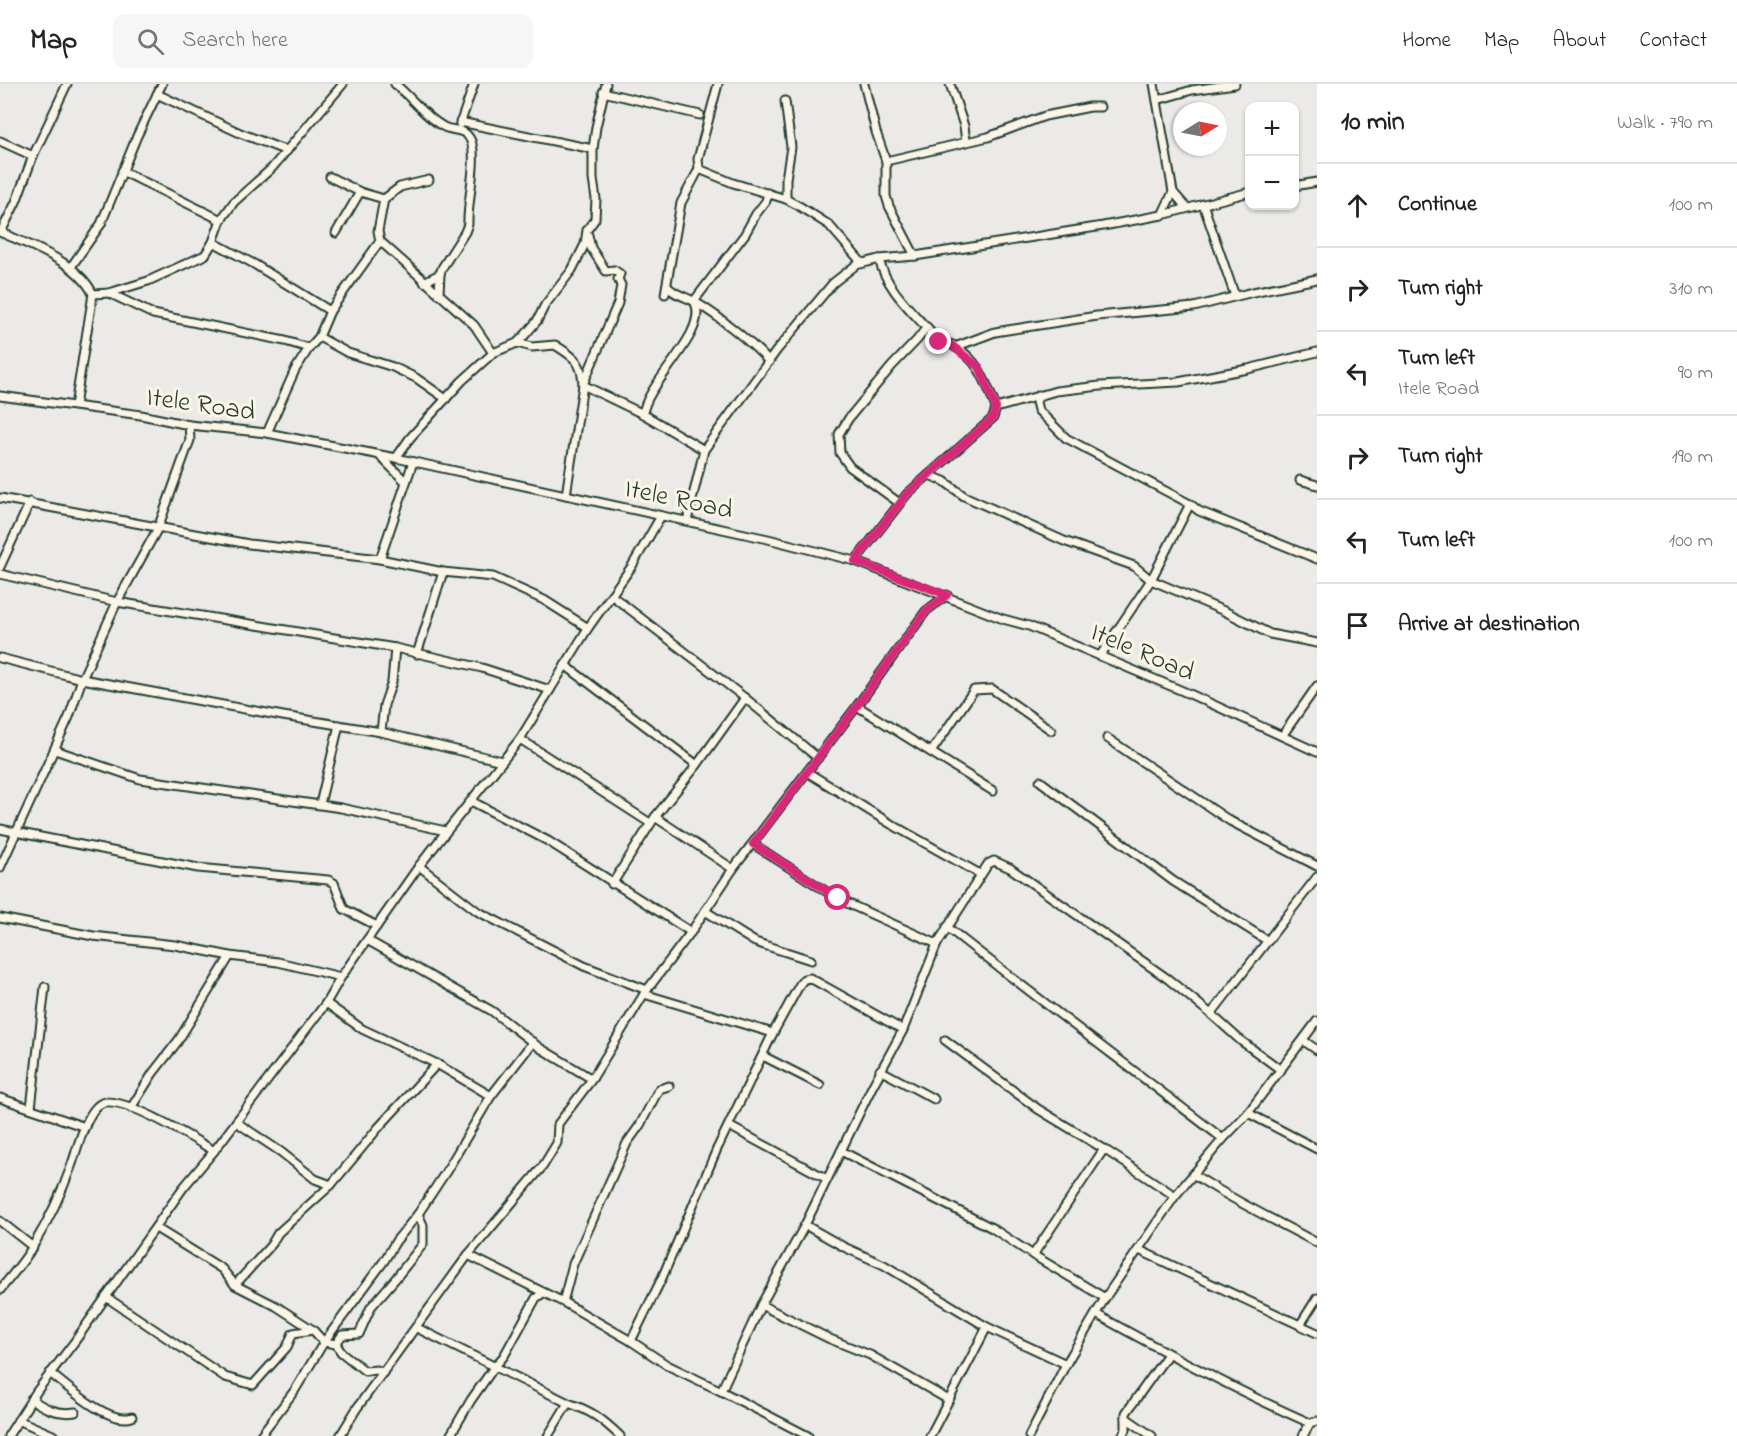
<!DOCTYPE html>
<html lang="en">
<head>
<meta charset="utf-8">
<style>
	:root { --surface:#fff; --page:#f6f6f6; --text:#222; --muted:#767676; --line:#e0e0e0 }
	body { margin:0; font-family:"Indie Flower",sans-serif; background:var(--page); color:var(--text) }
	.controls { position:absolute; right:18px; top:18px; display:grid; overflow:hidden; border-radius:12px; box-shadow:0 2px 4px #0004 }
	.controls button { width:54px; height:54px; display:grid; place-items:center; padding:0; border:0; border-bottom:2px solid var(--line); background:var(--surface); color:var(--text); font:30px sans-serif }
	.compass { position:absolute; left:1173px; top:18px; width:54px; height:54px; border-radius:50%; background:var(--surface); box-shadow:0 2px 4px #0004; rotate:80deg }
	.stop { position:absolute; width:18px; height:18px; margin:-14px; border:4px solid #db2777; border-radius:50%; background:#fff }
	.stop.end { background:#db2777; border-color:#fff; box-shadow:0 2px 6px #0008 }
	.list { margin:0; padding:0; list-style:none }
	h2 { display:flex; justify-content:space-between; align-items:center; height:78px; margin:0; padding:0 24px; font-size:26px }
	h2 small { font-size:20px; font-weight:400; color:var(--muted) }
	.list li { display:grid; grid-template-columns:39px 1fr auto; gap:18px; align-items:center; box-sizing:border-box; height:84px; padding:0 24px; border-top:2px solid var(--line) }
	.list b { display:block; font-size:22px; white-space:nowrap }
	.list p { margin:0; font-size:20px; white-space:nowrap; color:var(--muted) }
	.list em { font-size:20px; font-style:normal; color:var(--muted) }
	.icon { flex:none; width:33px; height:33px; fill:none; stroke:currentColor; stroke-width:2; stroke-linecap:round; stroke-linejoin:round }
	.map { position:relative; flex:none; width:1317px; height:1352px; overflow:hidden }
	header { display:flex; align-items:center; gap:36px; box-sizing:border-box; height:84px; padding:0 30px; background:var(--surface); border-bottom:2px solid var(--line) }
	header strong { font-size:28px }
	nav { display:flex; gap:33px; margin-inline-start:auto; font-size:21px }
	.search { width:420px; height:54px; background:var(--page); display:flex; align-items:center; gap:15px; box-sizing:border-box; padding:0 21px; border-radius:12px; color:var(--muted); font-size:22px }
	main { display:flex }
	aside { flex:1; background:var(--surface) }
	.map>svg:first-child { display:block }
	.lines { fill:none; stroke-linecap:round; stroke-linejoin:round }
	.minor-casing { stroke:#1f3d34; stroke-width:11 }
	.minor { stroke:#fcf5e5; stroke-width:7 }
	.route { stroke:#db2777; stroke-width:8 }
	.labels { text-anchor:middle; stroke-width:6; stroke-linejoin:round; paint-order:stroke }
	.street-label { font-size:27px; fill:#1f3d34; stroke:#fcf5e5 }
</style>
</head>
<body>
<header>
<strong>Map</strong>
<div class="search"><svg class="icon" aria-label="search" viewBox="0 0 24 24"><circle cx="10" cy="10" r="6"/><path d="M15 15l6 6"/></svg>Search here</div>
<nav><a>Home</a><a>Map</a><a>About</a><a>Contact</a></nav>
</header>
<main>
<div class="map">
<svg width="1317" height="1352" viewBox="0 0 1317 1352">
	<rect width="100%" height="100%" fill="#eceae7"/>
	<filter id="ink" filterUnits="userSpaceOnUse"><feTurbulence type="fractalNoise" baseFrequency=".0167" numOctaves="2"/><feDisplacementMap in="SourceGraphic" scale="12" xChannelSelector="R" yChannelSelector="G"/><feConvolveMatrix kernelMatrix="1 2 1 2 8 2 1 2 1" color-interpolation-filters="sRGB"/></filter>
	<g filter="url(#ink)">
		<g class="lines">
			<defs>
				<g id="minor">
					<path d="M395,0C411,13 425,33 444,43C454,48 465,43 471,57C478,76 467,118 468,140L465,148L442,184L440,190L439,210"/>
					<polyline points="864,0 876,48 886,77 886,112 889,122 915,172"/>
					<polyline points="950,0 964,42 966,58"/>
					<polyline points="1154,0 1173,108 1186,123"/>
					<polyline points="603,8 700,31"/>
					<polyline points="157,10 240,49 287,67"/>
					<polyline points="1157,16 1192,6 1235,0"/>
					<polyline points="785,17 791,63 786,95 786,115"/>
					<polyline points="460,38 593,65"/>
					<polyline points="460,40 474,0"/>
					<polyline points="0,57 33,72 16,118 1,148"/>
					<polyline points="33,72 67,0"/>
					<polyline points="886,77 988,53 1045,32 1090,23 1100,23"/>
					<polyline points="699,85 733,99 786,115 799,122 829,141 862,179"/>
					<polyline points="122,87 221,136"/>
					<polyline points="330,93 360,108 384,115 378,147 380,157 474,241 493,269"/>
					<polyline points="1294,102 1317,98"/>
					<polyline points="384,115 400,103 429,96"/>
					<polyline points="1203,120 1235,212"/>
					<polyline points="1162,131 1173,108"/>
					<path d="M0,148C31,162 78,178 93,210L75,322"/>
					<polyline points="336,149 360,108"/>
					<polyline points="213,158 254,180 330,227"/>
					<polyline points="71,183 101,140 137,52 162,0"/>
					<polyline points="424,198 440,190"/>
					<path d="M667,202C674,211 685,212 695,218C717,231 753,259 769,278"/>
					<polyline points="109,209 153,230 285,257 309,264"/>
					<polyline points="93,210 109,209 148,197 205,171 213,158 221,136 234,118 272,84 343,0"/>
					<polyline points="665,210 681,119 699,85 698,75 718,0"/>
					<polyline points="694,217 745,150 756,130 766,117 768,109"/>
					<polyline points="319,253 348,269 393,283 416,294 446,315"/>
					<path d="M517,259L532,263L555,261C574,273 582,277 583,301L566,411"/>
					<polyline points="955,263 995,248 1097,232 1194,223 1253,208 1317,195"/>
					<polyline points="584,298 618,219 621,201 618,195 620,190 614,186 606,187 591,164 588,151"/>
					<polyline points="583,301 643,330 704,366"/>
					<polyline points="1039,311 1036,318 1038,326 1066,354 1190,420"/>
					<polyline points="0,312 141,331 189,341 267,349 396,374 768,455 855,477 1003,535 1029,542 1192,611 1317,668"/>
					<polyline points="996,324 1056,307 1100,302 1178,298 1248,285 1317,268"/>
					<path d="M643,330C646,299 709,249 695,219"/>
					<polyline points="267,349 295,286 309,264 319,253 330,227 380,157"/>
					<polyline points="380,372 406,398"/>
					<polyline points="396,374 410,354 462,297 493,269 517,259 525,251 537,237 545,221 572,186 585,160 587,146 595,135 596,115 593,95 593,65 596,43 606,0"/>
					<polyline points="929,391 944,397 964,412 1064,457 1134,482 1151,496 1224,527 1270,550 1317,559"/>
					<polyline points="1300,396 1317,401"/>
					<polyline points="0,414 249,460 380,475 443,488 493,493 544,516 588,544"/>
					<polyline points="898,418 850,383 840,369 839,350 849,334 892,282 917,256 927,243"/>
					<polyline points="687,437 704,366 777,266 833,199 856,181 879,175 915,172 1103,142 1162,131 1250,108"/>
					<polyline points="380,475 413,378"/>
					<path d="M855,477L907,410L993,334L996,324C986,298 979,276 953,261C948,259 944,260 939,258C918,232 887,208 879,175"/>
					<polyline points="0,483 30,418"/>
					<polyline points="0,490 117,518 395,564 482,584 550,606"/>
					<polyline points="611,511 745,614 818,674"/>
					<polyline points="417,570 443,488"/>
					<polyline points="1100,572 1151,496 1190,420 1199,427 1317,475"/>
					<polyline points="0,574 82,595 283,632 381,648 502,677"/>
					<polyline points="565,581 697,681"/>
					<polyline points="857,622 993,707"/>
					<polyline points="381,648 384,621 392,598 395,564"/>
					<polyline points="1282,652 1317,602"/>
					<polyline points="1107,654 1230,737 1317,782"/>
					<polyline points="520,655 650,739"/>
					<polyline points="55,666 140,695 341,724 446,747"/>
					<polyline points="931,668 974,606 992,605 1051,646"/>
					<polyline points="807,688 891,740 980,790"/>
					<polyline points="1040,697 1173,797 1268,857"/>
					<polyline points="471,717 548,757 691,848"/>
					<polyline points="320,720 339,641"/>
					<polyline points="655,733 733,785"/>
					<polyline points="0,745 198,784 328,796 334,799 344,825 377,842"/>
					<polyline points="753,760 838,815 937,860"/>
					<polyline points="419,782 477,827 584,882 647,906"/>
					<polyline points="0,784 69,633 82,595 117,518 158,444 190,356 189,341"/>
					<polyline points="612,800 655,733 697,681 745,614"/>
					<polyline points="705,827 755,858 811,876"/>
					<polyline points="0,834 93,852 175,861 230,872 278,878 341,893"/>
					<path d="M947,843C1038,915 1131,984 1223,1055"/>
					<polyline points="367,856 492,927 540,964 592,995"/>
					<polyline points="644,910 773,949"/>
					<polyline points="326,919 362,945 437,980 491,1012"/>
					<polyline points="1211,930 1317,793"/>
					<polyline points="945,956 1038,1025 1104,1065 1175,1112"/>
					<polyline points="1304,957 1317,966"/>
					<polyline points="763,972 820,1001"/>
					<polyline points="880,986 934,1015"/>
					<polyline points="0,1014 85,1043"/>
					<polyline points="31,1024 45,903"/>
					<polyline points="131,1024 153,989 178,957 230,872"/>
					<polyline points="1248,1029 1317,1065"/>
					<polyline points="236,1038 281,1068 315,1095 331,1101"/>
					<polyline points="729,1042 827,1095"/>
					<polyline points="841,1067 992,1144 1033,1171 1105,1214"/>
					<path d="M1193,1090C1233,1117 1275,1136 1317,1159"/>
					<polyline points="0,1137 33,1163"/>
					<polyline points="805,1141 844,1163 884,1181 987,1243"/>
					<polyline points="156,1144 222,1185 235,1201 276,1222 313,1246 324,1258 336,1260 341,1268 365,1287 377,1286 383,1289"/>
					<polyline points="1139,1166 1317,1249"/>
					<polyline points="468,1171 563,1218 631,1257 667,1281 721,1307"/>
					<polyline points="1033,1171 1104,1065"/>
					<polyline points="235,1201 271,1161 278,1149 331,1101 379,1043 437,980"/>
					<path d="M0,1206C11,1192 24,1178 33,1162C49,1136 62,1108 72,1080C77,1065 87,1025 102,1019C123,1011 194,1055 214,1067"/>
					<polyline points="106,1213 225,1293 253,1301 287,1263 293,1249 313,1246"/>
					<polyline points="563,1218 573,1180 627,1059 640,1041 659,1005 669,1002"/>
					<polyline points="761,1221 830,1255 870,1271 947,1315"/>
					<path d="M1096,1230C1166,1269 1237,1307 1310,1339"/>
					<polyline points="1300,1241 1317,1214"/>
					<path d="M417,1244L568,1319C592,1327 602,1335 620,1352"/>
					<polyline points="631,1257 662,1194 717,1065 773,949 800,900 804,895 810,894 903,946 937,860 988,780 994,777 1010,784 1168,895 1211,930 1240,956 1281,986"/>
					<polyline points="336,1260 342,1251 359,1250 371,1223 396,1194 423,1160 423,1141 418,1130"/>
					<path d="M50,1289C68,1303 109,1341 132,1333"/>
					<path d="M31,1315C44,1324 58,1331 75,1328"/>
					<polyline points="1126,1334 1152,1352"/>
					<polyline points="18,1336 55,1352"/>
					<polyline points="8,1352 37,1307 75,1257 183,1104 214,1067 326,919 341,893 419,782 520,655 588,544 632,482 661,432"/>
					<polyline points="260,1352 295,1306 324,1258 384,1177 396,1157 418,1130 447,1086 491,1012 533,958"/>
					<polyline points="340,1352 357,1324 468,1171 543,1082 557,1059 558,1040 592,995 644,910 691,848 733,785 857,622 926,527 947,511"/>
					<polyline points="450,1352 471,1316 495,1282 504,1272 536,1214 543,1209"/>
					<polyline points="548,1352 568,1319"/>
					<polyline points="808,1352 721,1307 761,1221 805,1141 872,1003 903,946"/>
					<polyline points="930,1352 987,1243 1066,1280"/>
					<polyline points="1029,1352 1066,1280 1105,1214 1175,1112 1223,1055 1248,1029 1317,937"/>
					<polyline points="1122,1352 1126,1346 1126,1329 1168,1270"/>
					<polyline points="1303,1352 1310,1339 1317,1337"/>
				</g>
			</defs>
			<use href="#minor" class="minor-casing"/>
			<use href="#minor" class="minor"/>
		</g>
	</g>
	<g class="lines" filter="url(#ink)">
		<polyline class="route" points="838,814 753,760 857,622 926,527 947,511 855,477 907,410 993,334 996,324 979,283 950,260 939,258"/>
	</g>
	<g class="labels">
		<g class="street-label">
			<text transform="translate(201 319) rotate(8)" y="9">Itele Road</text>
			<text transform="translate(679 414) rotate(12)" y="9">Itele Road</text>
			<text transform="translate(1143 567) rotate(23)" y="9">Itele Road</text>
		</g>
	</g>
</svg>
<div class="controls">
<button>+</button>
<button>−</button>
</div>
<svg class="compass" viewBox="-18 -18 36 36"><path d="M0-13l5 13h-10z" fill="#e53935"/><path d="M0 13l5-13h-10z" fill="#767676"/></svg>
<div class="stop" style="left:838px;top:814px"></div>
<div class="stop end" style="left:939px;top:258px"></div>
</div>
<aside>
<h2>10 min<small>Walk · 790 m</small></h2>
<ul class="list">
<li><svg class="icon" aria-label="ahead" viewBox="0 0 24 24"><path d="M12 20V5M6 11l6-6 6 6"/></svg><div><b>Continue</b></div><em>100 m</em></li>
<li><svg class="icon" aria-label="right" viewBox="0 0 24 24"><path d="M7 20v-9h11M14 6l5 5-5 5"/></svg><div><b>Turn right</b></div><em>310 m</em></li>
<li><svg class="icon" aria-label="left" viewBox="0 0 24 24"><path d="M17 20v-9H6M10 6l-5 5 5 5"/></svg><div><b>Turn left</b><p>Itele Road</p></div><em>90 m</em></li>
<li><svg class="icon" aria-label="right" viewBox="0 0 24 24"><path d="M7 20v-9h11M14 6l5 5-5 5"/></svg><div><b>Turn right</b></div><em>190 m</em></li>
<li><svg class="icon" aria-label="left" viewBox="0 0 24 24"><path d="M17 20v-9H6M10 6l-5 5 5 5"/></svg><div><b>Turn left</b></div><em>100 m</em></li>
<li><svg class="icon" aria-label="arrive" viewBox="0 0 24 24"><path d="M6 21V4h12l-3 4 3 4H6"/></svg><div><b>Arrive at destination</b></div></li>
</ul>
</aside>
</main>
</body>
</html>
